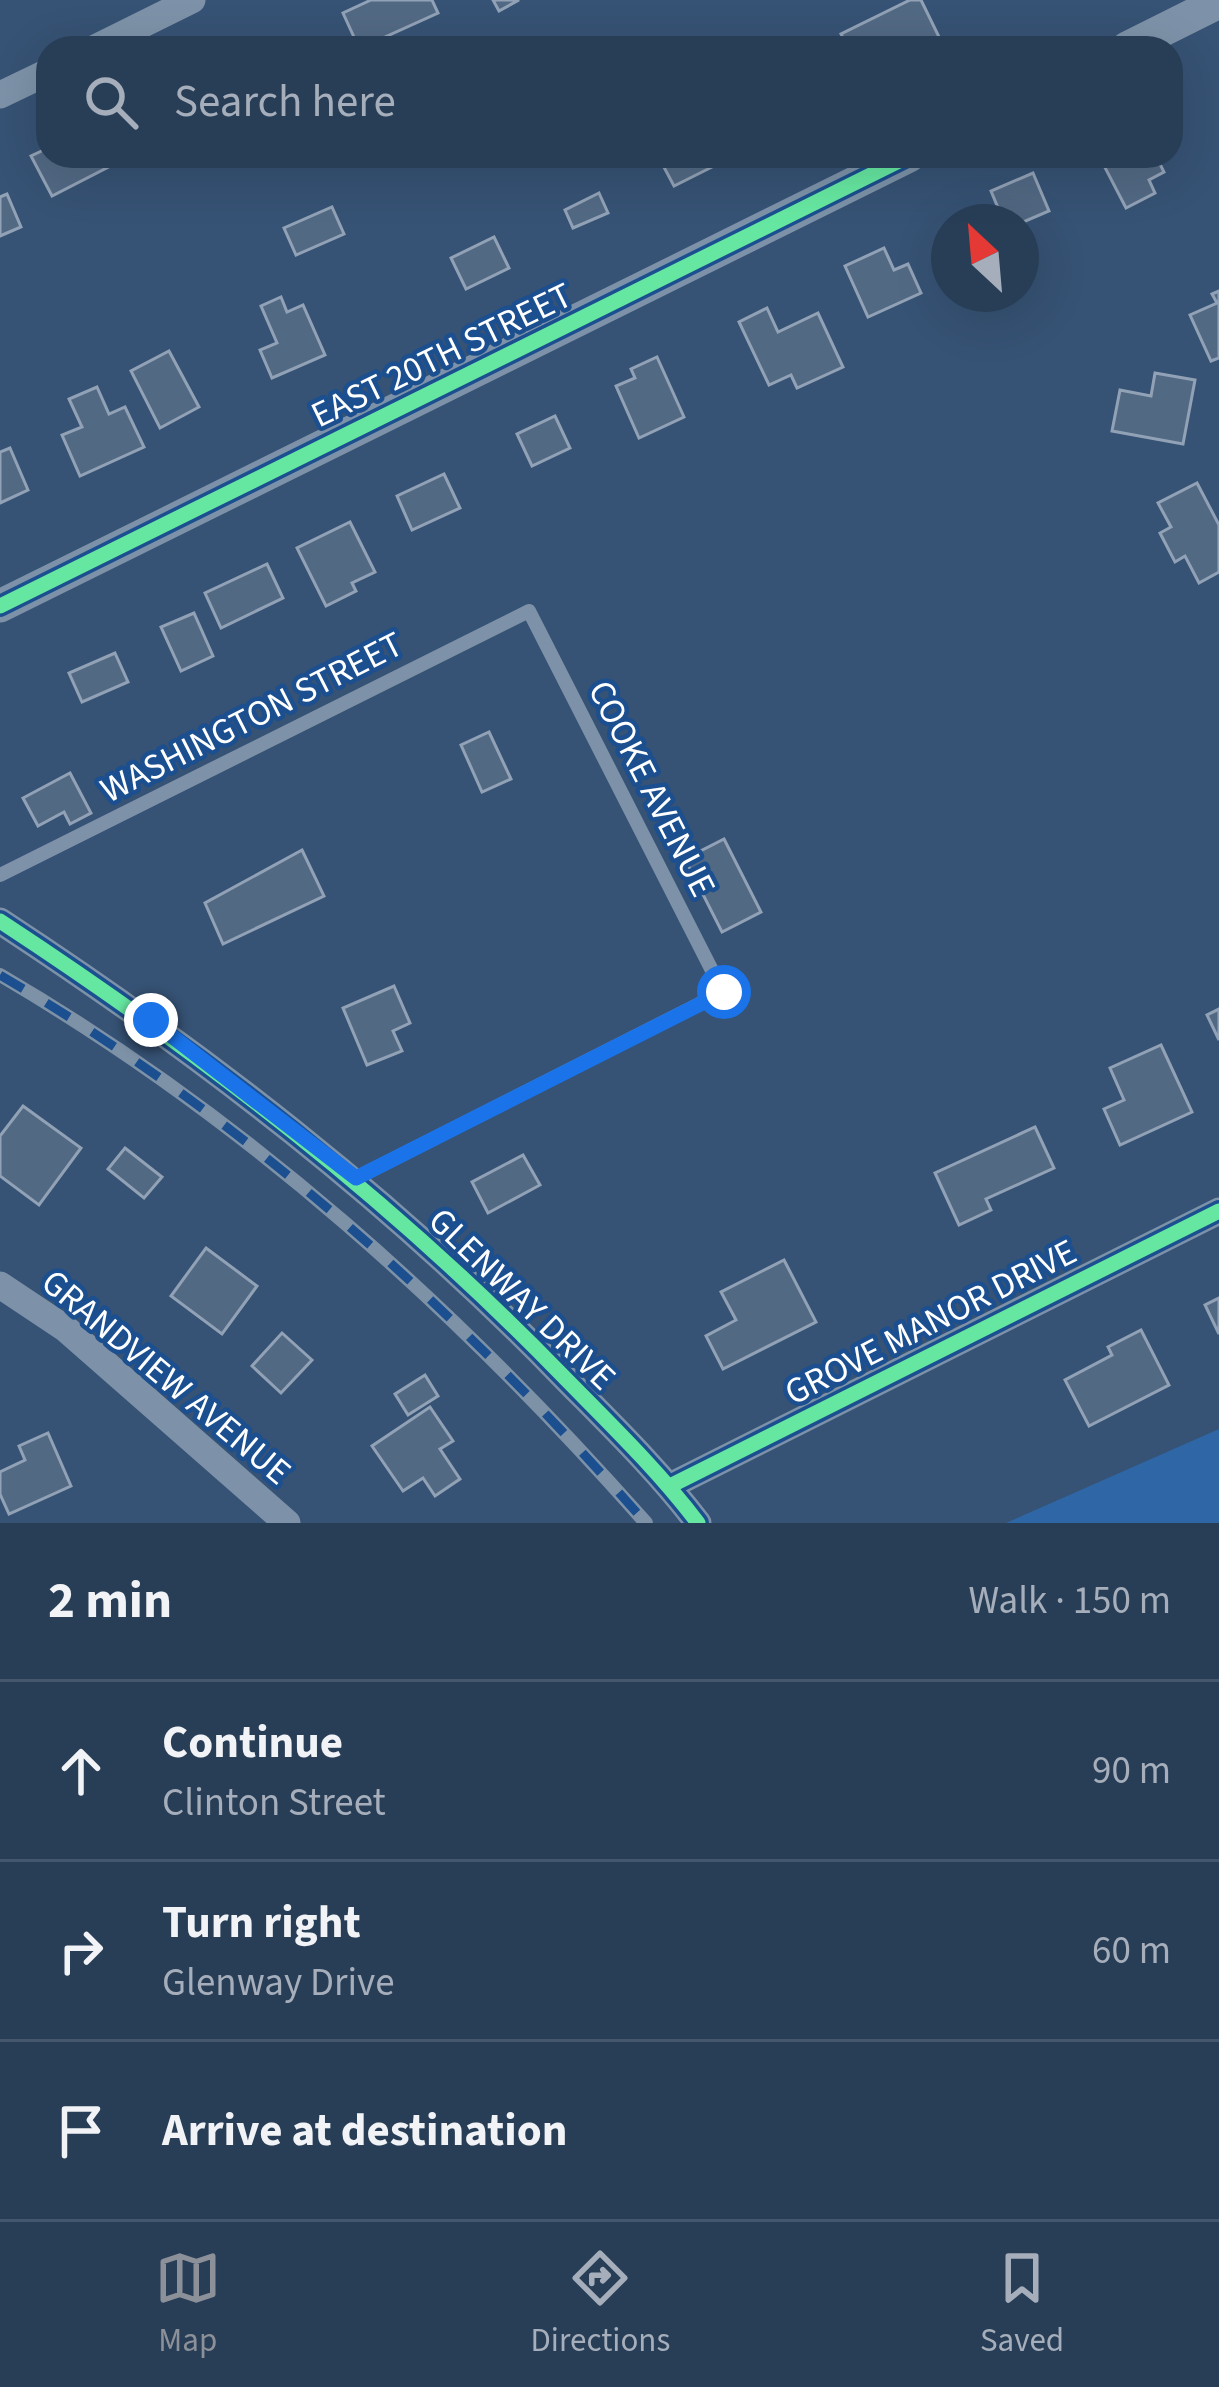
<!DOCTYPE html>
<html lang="en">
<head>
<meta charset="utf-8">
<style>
	:root { --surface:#283e57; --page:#344961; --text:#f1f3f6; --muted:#a5aeba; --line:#44576d; --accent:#8c9099 }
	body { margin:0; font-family:"Source Sans 3",sans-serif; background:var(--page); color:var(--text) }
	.compass { position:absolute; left:931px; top:204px; width:108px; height:108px; border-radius:50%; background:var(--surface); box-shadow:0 12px 48px #0002; rotate:334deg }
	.stop { position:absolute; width:36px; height:36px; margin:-27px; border:9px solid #1a73e8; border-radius:50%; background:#fff }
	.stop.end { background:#1a73e8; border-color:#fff; box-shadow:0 3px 12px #0008 }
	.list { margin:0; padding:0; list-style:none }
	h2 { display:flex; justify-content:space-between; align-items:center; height:156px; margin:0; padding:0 48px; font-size:51px }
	h2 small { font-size:39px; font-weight:400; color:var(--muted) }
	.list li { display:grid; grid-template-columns:78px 1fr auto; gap:36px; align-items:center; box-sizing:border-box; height:180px; padding:0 48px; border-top:3px solid var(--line) }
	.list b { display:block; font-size:45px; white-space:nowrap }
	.list p { margin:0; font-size:39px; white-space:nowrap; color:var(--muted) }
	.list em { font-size:39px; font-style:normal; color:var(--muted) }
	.icon { flex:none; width:66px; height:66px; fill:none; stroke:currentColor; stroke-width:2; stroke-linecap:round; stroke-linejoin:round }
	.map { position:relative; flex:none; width:1219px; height:1523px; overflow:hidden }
	.search { position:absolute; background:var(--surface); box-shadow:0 12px 48px #0002; left:36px; right:36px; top:36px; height:132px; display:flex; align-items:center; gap:30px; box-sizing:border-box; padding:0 42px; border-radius:36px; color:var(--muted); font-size:45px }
	.sheet { height:696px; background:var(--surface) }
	nav { display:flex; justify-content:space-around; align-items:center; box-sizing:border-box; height:168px; border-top:3px solid var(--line); background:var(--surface); font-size:33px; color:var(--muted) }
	nav a { display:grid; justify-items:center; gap:6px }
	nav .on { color:var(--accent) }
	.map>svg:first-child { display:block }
	.green { fill:#2f66a5 }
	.building { fill:#526984; stroke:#92a2b6; stroke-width:3 }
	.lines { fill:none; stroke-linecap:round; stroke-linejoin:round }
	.service { stroke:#7d92a8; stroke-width:14 }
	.minor { stroke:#7d92a8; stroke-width:27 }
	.tertiary { stroke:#7d92a8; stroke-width:33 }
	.rail-casing { stroke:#7e92a7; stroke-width:14 }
	.rail { stroke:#1b4f8f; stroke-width:9; stroke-dasharray:27; stroke-linecap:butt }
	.cycleway-casing { stroke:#1b4f8f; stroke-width:22 }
	.cycleway { stroke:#66e7a1; stroke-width:15 }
	.route { stroke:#1a73e8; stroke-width:15 }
	.labels { text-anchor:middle; stroke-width:9; stroke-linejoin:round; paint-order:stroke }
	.street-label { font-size:36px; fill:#fff; stroke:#1b4f8f }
</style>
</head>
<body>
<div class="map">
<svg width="1219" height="1523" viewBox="0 0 1219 1523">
	<rect width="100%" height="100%" fill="#365274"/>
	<polygon class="green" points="1219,1429 1219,1523 1006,1523"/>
	<g class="building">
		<polygon points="371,0 432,0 438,13 383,38 388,48 359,48 343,13"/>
		<polygon points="493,0 519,0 499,11"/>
		<polygon points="910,0 921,0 942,43 931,48 848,48 841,34"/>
		<polygon points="292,38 297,48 252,48 271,39 275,47"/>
		<polygon points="48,148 48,156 120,156 122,160 52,196 31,156"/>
		<polygon points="658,156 734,156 674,186"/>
		<polygon points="1099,156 1156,156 1164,172 1149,180 1155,193 1126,208"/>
		<polygon points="1033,173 1049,211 1021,223 1004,222 991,191"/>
		<polygon points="599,193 608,213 573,228 565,210"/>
		<polygon points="7,194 21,227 0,236 0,197"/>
		<polygon points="332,207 344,234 296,255 284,228"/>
		<polygon points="494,237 509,268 466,289 451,258"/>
		<polygon points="884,248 894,270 908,264 921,293 868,317 845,266"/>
		<polygon points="1219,291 1219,358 1211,361 1190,315 1217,303 1212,294"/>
		<polygon points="281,297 287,312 303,305 325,355 272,378 260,350 277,343 261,306"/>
		<polygon points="767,308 778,332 818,313 843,367 797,388 791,375 769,385 739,322"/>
		<polygon points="169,351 199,407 160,428 131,371"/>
		<polygon points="657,357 684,417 639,438 616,386 635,378 631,369"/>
		<polygon points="1155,373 1195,380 1183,444 1112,431 1120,390 1151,396"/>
		<polygon points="97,387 109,414 125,407 144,447 80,476 62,435 82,427 69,399"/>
		<polygon points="555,416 570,448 532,466 517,434"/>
		<polygon points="10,448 28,490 0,503 0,452"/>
		<polygon points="444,474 460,508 412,530 397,496"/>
		<polygon points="1197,483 1219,525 1219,572 1199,583 1185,556 1175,562 1160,533 1171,527 1158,503"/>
		<polygon points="350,522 375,572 352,583 356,591 326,606 297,548"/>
		<polygon points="267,564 283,598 221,628 205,593"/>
		<polygon points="194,613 213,656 181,671 161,627"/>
		<polygon points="115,653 128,682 82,702 69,673"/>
		<polygon points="489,732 511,779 482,792 461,745"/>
		<polygon points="70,773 91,813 70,824 64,812 38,826 23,798"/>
		<polygon points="724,839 761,912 722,932 685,859"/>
		<polygon points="302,850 324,896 223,944 205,903"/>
		<polygon points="394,986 410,1023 393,1031 402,1051 367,1065 343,1008"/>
		<polygon points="1219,1009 1219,1040 1207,1015"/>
		<polygon points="1161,1045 1192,1112 1120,1145 1104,1109 1124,1100 1110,1068"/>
		<polygon points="23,1106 81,1148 39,1205 0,1176 0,1136"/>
		<polygon points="1035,1127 1054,1168 986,1199 991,1210 959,1225 935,1173"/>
		<polygon points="125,1148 162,1177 144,1198 108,1169"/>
		<polygon points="523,1155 540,1185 488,1213 472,1182"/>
		<polygon points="206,1248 257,1286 222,1334 171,1296"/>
		<polygon points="784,1260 816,1322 723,1369 706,1336 736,1320 721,1292"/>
		<polygon points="1219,1298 1219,1334 1205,1305"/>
		<polygon points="1141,1330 1169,1385 1089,1426 1065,1380 1112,1355 1108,1347"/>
		<polygon points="282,1333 312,1360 281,1393 252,1366"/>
		<polygon points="425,1375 438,1396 408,1415 395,1394"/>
		<polygon points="430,1407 453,1441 440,1449 460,1479 435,1496 423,1478 403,1491 372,1446"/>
		<polygon points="48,1433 71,1486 9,1514 0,1494 0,1472 25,1460 19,1446"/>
	</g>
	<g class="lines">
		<polyline class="service" points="0,875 529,611 723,992 356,1178"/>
		<g class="minor">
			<polyline points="95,48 192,0"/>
			<polyline points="0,95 48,72"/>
			<path d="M0,921C203,1054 392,1200 562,1375C609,1423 657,1469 698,1523"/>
			<polyline points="0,1285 66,1329 287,1523"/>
			<polyline points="670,1486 1219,1211"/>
		</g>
		<g class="tertiary">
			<polyline points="1127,48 1219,2"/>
			<polyline points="0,606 909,156"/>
		</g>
		<defs>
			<path id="rail" d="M0,975C247,1119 458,1310 646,1523"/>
		</defs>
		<use href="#rail" class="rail-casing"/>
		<use href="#rail" class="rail"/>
		<defs>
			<g id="cycleway">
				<polyline points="0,606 909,156"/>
				<path d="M0,921C203,1054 392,1200 562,1375C609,1423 657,1469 698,1523"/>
				<polyline points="670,1486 1219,1211"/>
			</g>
		</defs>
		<use href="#cycleway" class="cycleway-casing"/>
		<use href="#cycleway" class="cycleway"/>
	</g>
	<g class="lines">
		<polyline class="route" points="151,1020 356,1178 724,992"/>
	</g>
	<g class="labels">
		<g class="street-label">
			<text transform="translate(441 354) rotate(-26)" y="13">EAST 20TH STREET</text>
			<text transform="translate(251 716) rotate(-27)" y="13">WASHINGTON STREET</text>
			<text transform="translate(653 788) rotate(63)" y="13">COOKE AVENUE</text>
			<text transform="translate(523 1298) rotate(44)" y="13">GLENWAY DRIVE</text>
			<text transform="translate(930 1321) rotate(-27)" y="13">GROVE MANOR DRIVE</text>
			<text transform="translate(167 1376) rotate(40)" y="13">GRANDVIEW AVENUE</text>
		</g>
	</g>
</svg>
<svg class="compass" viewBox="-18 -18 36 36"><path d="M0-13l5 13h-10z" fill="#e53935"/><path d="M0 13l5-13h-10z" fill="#a5aeba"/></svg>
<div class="stop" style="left:724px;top:992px"></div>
<div class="stop end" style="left:151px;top:1020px"></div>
<div class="search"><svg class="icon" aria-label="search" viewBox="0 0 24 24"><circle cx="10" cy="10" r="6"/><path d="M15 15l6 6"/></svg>Search here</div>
</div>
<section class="sheet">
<h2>2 min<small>Walk · 150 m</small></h2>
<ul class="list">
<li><svg class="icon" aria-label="ahead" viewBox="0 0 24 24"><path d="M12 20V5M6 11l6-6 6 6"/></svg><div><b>Continue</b><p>Clinton Street</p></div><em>90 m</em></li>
<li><svg class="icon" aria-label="right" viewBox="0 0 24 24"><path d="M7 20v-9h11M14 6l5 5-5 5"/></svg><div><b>Turn right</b><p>Glenway Drive</p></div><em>60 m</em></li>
<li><svg class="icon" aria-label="arrive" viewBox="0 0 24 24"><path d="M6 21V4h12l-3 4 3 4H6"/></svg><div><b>Arrive at destination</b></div></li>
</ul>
</section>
<nav>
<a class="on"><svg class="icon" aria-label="map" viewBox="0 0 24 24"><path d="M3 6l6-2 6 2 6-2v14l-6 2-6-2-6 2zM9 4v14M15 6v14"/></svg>Map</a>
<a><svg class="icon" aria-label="directions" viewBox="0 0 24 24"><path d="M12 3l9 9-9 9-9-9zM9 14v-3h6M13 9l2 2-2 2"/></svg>Directions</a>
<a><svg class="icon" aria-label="saved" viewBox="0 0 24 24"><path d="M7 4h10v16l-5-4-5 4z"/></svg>Saved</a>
</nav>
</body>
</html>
